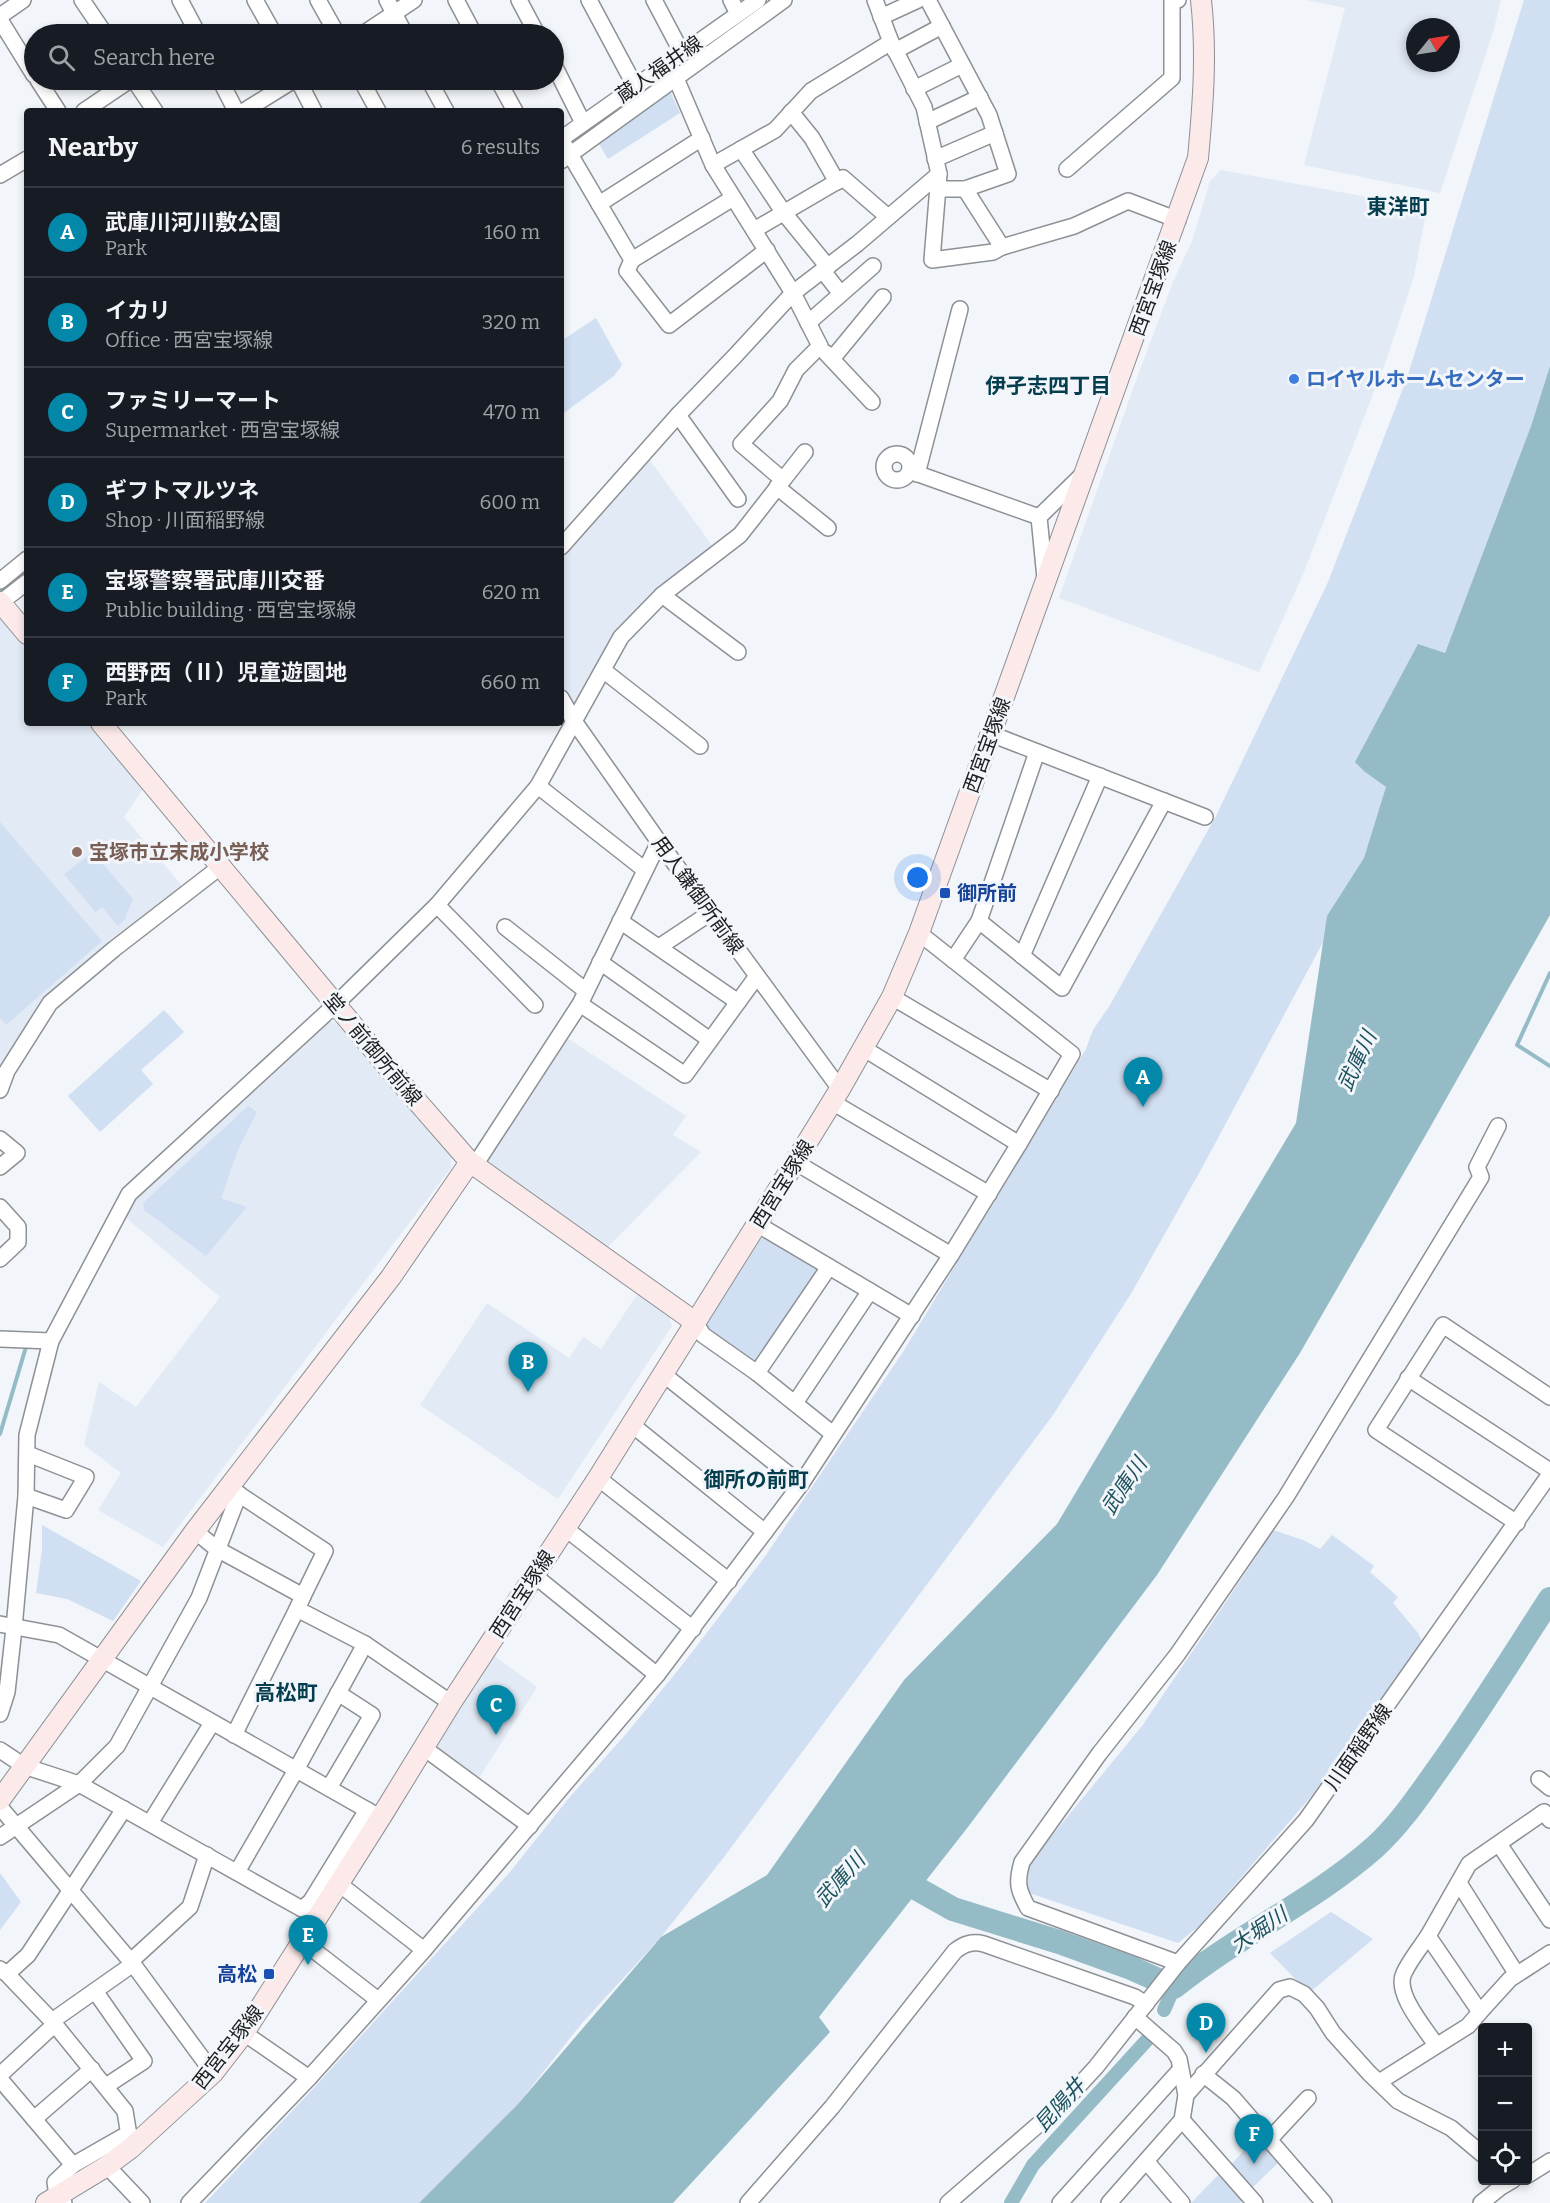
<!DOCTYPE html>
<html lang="en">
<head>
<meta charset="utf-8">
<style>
	:root { --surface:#171b24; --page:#20242c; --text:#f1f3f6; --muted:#9ea1a6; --line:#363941; --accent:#0388a9 }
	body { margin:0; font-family:Bitter,"Noto Sans JP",serif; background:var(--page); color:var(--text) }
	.controls { position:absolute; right:18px; bottom:18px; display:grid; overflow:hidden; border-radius:6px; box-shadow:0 3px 9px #0003 }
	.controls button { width:54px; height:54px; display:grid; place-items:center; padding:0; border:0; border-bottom:2px solid var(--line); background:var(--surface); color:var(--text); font:30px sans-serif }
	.compass { position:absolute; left:1406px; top:18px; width:54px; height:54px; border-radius:50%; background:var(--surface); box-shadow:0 3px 9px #0003; rotate:60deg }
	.you { position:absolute; left:918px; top:878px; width:21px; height:21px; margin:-15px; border:4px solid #fff; border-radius:50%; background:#1a73e8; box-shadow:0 0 0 9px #1a73e833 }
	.badge { display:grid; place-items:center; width:39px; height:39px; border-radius:50%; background:var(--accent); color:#fff; font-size:20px; font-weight:700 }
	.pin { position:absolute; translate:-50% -50px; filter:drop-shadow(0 2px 3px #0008) }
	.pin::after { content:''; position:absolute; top:32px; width:21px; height:18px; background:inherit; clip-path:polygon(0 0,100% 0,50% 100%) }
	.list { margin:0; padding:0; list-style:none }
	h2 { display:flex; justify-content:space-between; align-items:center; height:78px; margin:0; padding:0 24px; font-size:26px }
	h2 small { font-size:20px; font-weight:400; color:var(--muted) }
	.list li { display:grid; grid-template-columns:39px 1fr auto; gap:18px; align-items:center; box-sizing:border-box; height:90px; padding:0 24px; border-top:2px solid var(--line) }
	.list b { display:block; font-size:22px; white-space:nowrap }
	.list p { margin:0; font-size:20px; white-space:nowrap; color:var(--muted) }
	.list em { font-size:20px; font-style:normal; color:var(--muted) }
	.icon { flex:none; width:33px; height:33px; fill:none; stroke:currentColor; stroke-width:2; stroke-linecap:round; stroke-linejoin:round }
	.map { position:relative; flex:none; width:1550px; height:2203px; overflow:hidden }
	.search { position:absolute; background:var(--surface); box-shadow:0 3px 9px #0003; left:24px; top:24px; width:540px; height:66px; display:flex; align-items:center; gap:15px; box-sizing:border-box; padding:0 21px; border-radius:33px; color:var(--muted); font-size:22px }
	.panel { position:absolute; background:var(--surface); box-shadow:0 3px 9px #0003; left:24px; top:108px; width:540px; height:618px; border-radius:6px }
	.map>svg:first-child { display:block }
	.built { fill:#e2eaf5; fill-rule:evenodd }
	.green { fill:#d1dff2 }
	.water { fill:#95bcc6 }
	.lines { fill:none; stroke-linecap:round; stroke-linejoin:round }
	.stream { stroke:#95bcc6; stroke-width:4 }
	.canal { stroke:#95bcc6; stroke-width:14 }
	.river { stroke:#95bcc6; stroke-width:24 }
	.street-casing { stroke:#8d9094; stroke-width:18 }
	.secondary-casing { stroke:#8d9094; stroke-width:22 }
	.street { stroke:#fff; stroke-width:15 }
	.secondary { stroke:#fbeae9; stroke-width:20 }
	.shop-dot { fill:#3f7fe0; stroke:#f2f5f9; stroke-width:2 }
	.education-dot { fill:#8d6e63; stroke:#f2f5f9; stroke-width:2 }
	.transit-dot { fill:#1a4fb4; stroke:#f2f5f9; stroke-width:2 }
	.labels { text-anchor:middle; stroke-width:6; stroke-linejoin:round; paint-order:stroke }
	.street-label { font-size:20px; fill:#1c1d1e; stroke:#f2f5f9 }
	.shop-label { font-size:20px; font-weight:bold; fill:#366cbe; stroke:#f2f5f9; text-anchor:start }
	.education-label { font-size:20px; font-weight:bold; fill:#785e54; stroke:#f2f5f9; text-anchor:start }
	.transit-label { font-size:20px; font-weight:bold; fill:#164399; stroke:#f2f5f9; text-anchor:start }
	.neighbourhood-label { font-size:21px; font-weight:bold; fill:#043d4d; stroke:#f2f5f9 }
	.water-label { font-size:21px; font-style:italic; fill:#1c525e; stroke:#f2f5f9 }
</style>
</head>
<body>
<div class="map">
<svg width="1550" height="2203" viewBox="0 0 1550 2203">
	<rect width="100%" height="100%" fill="#f2f5f9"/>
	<g class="built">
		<path d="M1307,0H1501L1493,32L1440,193L1304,165L1345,8ZM1415,27H1451V63H1415Z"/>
		<polygon points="1221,170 1421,207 1426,213 1414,276 1387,358 1304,572 1259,672 1059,598 1134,386 1173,282 1192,241 1210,181"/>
		<polygon points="646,455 714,548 660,589 574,707 561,685 561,554"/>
		<polygon points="0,620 4,620 27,647 27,723 91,723 143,789 124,817 183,887 109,942 43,998 0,1070"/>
		<polygon points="327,1022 335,1022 451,1153 451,1168 163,1547 98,1510 121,1473 84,1445 99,1382 136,1407 220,1297 124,1216 135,1197"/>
		<polygon points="564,1036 686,1116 673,1135 701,1152 604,1251 484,1162"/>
		<polygon points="638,1293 669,1317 672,1326 558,1499 420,1405 487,1303 569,1358 583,1337 601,1349"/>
		<polygon points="494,1656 537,1687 477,1781 435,1749"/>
	</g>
	<g class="green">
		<polygon points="1524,0 1550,0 1550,366 1531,426 1445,653 1365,772 1386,787 1365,864 1203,1166 1132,1292 1053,1415 724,1857 661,1937 582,2023 518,2104 419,2203 205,2203 311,2091 510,1872 569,1798 626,1734 683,1664 766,1555 903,1352 1086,1049 1093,1030 1110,1005 1216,816 1328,582 1407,378"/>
		<polygon points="669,89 680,113 608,159 597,141"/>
		<polygon points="596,318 622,365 614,376 561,415 561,341"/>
		<polygon points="0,822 102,941 6,1025 0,1018"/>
		<polygon points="93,852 133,899 125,919 118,926 102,907 95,912 64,874"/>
		<polygon points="164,1010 184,1032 141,1070 153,1084 100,1132 68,1096"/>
		<polygon points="248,1106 257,1112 238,1150 221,1198 247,1207 206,1256 144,1210 143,1203"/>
		<polygon points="762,1233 820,1268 755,1365 704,1327"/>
		<polygon points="42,1525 141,1581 113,1621 67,1599 36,1593 42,1550"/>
		<polygon points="1270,1529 1303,1540 1320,1549 1332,1535 1374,1566 1370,1572 1398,1597 1393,1603 1418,1633 1425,1647 1309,1799 1199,1926 1178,1943 1026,1892 1030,1862 1142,1726 1263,1547 1260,1544"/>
		<polygon points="0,1873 21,1902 0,1930"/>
		<polygon points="1331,1912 1373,1939 1309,1993 1270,1953"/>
		<polygon points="1258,2135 1280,2161 1250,2190 1229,2167"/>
		<polygon points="1221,2172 1244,2199 1240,2203 1191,2203"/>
	</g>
	<polygon class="water" points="1550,366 1550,915 1428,1131 1300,1353 1157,1575 968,1827 819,2017 830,2032 673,2203 419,2203 518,2104 661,1937 767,1875 904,1680 1057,1524 1296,1123 1327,916 1364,858 1386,787 1365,772 1355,762 1418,644 1445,653 1531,426"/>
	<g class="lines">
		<g class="stream">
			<polyline points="568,145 622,105"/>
			<polyline points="0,591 27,569"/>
			<polyline points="1550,973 1517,1045 1550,1066"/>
			<polyline points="0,1434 26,1347"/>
		</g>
		<g class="canal">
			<polyline points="1164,2010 1174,1987"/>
			<polyline points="1011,2203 1033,2165 1147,2040"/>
		</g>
		<path class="river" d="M891,1874L953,1909L1059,1942L1131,1968L1174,1987C1238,1935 1314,1901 1375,1847C1400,1824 1418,1797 1438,1769C1477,1714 1513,1656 1550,1599"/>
		<defs>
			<g id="street">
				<polyline points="82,0 105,34"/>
				<polyline points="180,0 198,34"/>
				<polyline points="255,0 274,34"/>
				<polyline points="318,0 337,34"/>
				<polyline points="387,0 405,34"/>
				<polyline points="456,0 474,34"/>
				<polyline points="519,0 537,34"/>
				<polyline points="589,0 635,86"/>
				<polyline points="654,0 682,53"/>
				<polyline points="731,0 738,14"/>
				<polyline points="875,0 891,42 924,107 939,174 932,260 993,252 1002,247"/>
				<polyline points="928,0 989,115 1008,174 965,189"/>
				<polyline points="0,16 23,0"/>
				<polyline points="881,17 918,0"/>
				<polyline points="0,20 34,75"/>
				<polyline points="363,34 414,0"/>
				<polyline points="895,51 942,26"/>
				<polyline points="554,65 583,123"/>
				<polyline points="38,80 58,111"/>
				<polyline points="134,80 155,111"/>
				<polyline points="220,80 236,111"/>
				<polyline points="298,80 314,111"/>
				<polyline points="361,80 378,111"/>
				<polyline points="429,80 446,111"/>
				<polyline points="498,80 515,111"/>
				<polyline points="914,89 962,65"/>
				<polyline points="84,111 130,80"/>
				<polyline points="244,111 294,80"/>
				<polyline points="791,112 812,138 837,182"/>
				<polyline points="927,122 980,97"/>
				<polyline points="561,139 632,260 627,271 669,325 767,250"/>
				<polyline points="561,139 758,0"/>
				<polyline points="741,149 784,213 828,267"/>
				<polyline points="935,159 995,133"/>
				<polyline points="561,161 784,0"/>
				<polyline points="713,165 775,130 811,91 891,42"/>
				<polyline points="1067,169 1172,78 1172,1 1178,0"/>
				<polyline points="0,175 27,159"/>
				<polyline points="939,189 965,189 1002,247 1074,226 1128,201 1178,220"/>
				<polyline points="599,204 702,138"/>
				<polyline points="754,230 843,178 888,217"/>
				<polyline points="632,260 733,198"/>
				<polyline points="823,271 841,294"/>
				<polyline points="808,323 873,266"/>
				<polyline points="826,353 872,402"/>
				<polyline points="832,359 883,297"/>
				<polyline points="678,415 738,499"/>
				<circle cx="897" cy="467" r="13"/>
				<polyline points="910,471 1039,517"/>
				<polyline points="917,474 960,309"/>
				<polyline points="783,480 805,452"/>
				<polyline points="777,487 828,528"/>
				<polyline points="561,547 678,415 734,357 793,293 857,244 939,174"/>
				<polyline points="1045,578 1039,517 1083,474"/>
				<polyline points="0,581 27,559"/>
				<polyline points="662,595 738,652"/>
				<polyline points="0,603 27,582"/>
				<polyline points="603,670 700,746"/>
				<polyline points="561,698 574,721 659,842 840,1089"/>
				<polyline points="991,734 1205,817"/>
				<polyline points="538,786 645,870"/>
				<polyline points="437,905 535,1005"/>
				<polyline points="620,921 738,1002"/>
				<polyline points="979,921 1062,988 1164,801"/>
				<polyline points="505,927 586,991"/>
				<polyline points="659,947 710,913"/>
				<polyline points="1022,956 1100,776"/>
				<polyline points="953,960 979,921 1037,752"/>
				<polyline points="600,962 710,1040"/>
				<polyline points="892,997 1051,1091"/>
				<polyline points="580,1004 685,1075 757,976"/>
				<polyline points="863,1048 1019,1144"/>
				<polyline points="0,1090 7,1071 50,1003 114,949 220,867"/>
				<polyline points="832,1102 989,1194"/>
				<polyline points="0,1139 17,1153 0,1167"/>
				<polyline points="795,1162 951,1255"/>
				<polyline points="475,1165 580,1004 659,842"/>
				<polyline points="0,1207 18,1227 18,1242 0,1259"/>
				<polyline points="757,1224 912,1316"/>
				<polyline points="695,1322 703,1335 757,1373 833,1434"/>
				<polyline points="0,1339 51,1341"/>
				<polyline points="757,1373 829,1267"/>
				<polyline points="663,1374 801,1484"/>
				<polyline points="1408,1378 1550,1471"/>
				<polyline points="795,1403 870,1291"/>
				<polyline points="631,1424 765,1532"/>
				<polyline points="598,1478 729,1581"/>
				<polyline points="231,1489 325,1551 303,1596"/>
				<polyline points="26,1496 66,1510 86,1477 28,1454"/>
				<polyline points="1517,1523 1376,1430 1443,1325 1550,1397"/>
				<polyline points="565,1528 693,1629"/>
				<polyline points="195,1531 217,1549 303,1596 297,1609 365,1644 451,1703"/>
				<polyline points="535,1576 657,1675"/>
				<polyline points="0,1624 59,1635 376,1815"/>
				<polyline points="0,1714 7,1692 14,1628 26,1496 27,1435 51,1341 129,1194 335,1005 437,905 538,786 621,637 662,595 740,535 783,480 741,444 780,401 796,370 820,346 793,293 713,165 669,62"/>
				<polyline points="234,1735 297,1609"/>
				<polyline points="424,1748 530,1826"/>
				<polyline points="0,1750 24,1766 79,1784 302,1909 311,1901 367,1810"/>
				<polyline points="1539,1779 1550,1788"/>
				<polyline points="329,1788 372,1715 338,1693"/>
				<polyline points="0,1807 133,1964 213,2073"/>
				<polyline points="150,1823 212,1723"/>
				<polyline points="0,1837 79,1784 117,1746 199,1598 239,1494"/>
				<polyline points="1499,1844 1550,1920"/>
				<polyline points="237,1872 296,1770 365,1644"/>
				<polyline points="338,1883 424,1950"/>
				<polyline points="1459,1883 1516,1973"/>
				<path d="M1428,1936C1420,1948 1410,1960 1404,1973C1394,1993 1425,2028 1436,2045"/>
				<polyline points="302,1941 378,2000"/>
				<polyline points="131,1961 190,1907 207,1855"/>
				<path d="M1178,1963L1028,1908C1018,1890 1016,1883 1022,1862L1099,1754L1177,1655L1286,1497L1481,1177L1477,1167L1498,1126"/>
				<polyline points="0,1969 7,1974 52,2021 125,2111 131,2148"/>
				<polyline points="7,1974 28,1955 124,1809"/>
				<polyline points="95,1991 144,2061 106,2086"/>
				<polyline points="1480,2012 1510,1979 1550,1953"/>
				<polyline points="52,2021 133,1964"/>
				<polyline points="244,2033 309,2078"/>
				<polyline points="1203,2074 1233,2098 1324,2203"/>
				<polyline points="0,2075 55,2024"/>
				<polyline points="0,2079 73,2165 55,2182 57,2196 64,2203"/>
				<polyline points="1379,2082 1468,2026 1480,2012 1428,1936 1469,1864 1544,1812 1550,1820"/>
				<polyline points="1186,2095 1279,1990 1290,1987 1304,1994 1317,2008 1333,2033 1369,2073 1398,2101 1451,2128 1482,2154"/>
				<polyline points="34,2119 92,2069"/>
				<polyline points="1182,2120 1255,2203"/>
				<polyline points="1269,2140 1308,2098"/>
				<polyline points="1146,2161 1182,2203"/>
				<polyline points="73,2165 129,2133"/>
				<polyline points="107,2166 142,2203"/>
				<polyline points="1528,2175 1550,2161"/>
				<polyline points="189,2203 309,2078 424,1950 657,1675 801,1484 951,1255 1019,1144 1072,1054 919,933"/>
				<path d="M748,2203L832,2107L955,1951C964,1944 972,1941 984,1944L1135,1997L1146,2004"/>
				<polyline points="948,2203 1062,2104 1096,2067 1178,1963 1306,1820 1550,1474"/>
				<polyline points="1060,2203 1180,2070"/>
				<polyline points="1109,2203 1182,2120 1186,2095 1179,2059 1174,2051 1135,2017"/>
				<polyline points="1481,2203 1501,2187 1513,2180"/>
			</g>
			<g id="secondary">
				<polyline points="0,602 27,634"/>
				<polyline points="101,723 402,1084 470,1162 695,1322"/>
				<polyline points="0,1800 195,1531 391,1277 470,1162"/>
				<path d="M46,2203L107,2166L131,2148L213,2073L244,2033L381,1817L451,1703L598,1478L757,1224L840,1089L892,997L919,933L1198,158C1203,104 1207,54 1201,0"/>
			</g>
		</defs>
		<use href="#street" class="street-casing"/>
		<use href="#secondary" class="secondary-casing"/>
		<use href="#street" class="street"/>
		<use href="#secondary" class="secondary"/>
	</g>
	<circle class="shop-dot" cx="1294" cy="379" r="6"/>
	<circle class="education-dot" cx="77" cy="852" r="6"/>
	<g class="transit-dot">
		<rect x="939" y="887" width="12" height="12" rx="3"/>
		<rect x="263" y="1968" width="12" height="12" rx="3"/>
	</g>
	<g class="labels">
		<g class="street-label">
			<text transform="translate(659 69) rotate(-35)" y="7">蔵人福井線</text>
			<text transform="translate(1153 288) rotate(-70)" y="7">西宮宝塚線</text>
			<text transform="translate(987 745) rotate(-70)" y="7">西宮宝塚線</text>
			<text transform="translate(698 895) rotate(54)" y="7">用人鎌御所前線</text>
			<text transform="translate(373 1049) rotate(50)" y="7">堂ノ前御所前線</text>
			<text transform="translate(782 1184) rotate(-58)" y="7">西宮宝塚線</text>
			<text transform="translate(522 1594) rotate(-57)" y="7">西宮宝塚線</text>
			<text transform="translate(1358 1747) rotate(-55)" y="7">川面稲野線</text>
			<text transform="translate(228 2047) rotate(-52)" y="7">西宮宝塚線</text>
		</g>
		<g class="shop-label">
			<text x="1306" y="386">ロイヤルホームセンター</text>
		</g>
		<g class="education-label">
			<text x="89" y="859">宝塚市立末成小学校</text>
		</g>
		<g class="transit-label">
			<text x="957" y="900">御所前</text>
			<text x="257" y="1981" text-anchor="end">高松</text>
		</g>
		<g class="neighbourhood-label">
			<text x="1398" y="214">東洋町</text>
			<text x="1048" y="393">伊孑志四丁目</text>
			<text x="756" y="1487">御所の前町</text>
			<text x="286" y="1700">高松町</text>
		</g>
		<g class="water-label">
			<text transform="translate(1357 1061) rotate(-65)" y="7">武庫川</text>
			<text transform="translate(1124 1486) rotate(-56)" y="7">武庫川</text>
			<text transform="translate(840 1880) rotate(-49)" y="7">武庫川</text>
			<text transform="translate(1259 1930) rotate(-34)" y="7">大堀川</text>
			<text transform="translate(1060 2105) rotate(-48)" y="7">昆陽井</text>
		</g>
	</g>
</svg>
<div class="controls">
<button>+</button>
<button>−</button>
<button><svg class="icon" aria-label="locate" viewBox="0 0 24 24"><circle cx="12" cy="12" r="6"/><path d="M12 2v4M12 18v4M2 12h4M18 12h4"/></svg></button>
</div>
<svg class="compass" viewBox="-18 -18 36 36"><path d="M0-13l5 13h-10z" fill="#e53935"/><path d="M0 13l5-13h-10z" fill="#9ea1a6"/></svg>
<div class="you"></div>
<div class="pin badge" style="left:1143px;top:1107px">A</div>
<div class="pin badge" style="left:528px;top:1392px">B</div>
<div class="pin badge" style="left:496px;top:1735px">C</div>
<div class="pin badge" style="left:1206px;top:2053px">D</div>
<div class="pin badge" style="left:308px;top:1965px">E</div>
<div class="pin badge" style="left:1254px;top:2164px">F</div>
<div class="search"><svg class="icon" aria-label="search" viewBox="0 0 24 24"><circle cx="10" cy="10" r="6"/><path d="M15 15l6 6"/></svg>Search here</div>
<section class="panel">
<h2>Nearby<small>6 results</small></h2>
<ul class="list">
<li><span class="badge">A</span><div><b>武庫川河川敷公園</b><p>Park</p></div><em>160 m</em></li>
<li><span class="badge">B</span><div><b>イカリ</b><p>Office · 西宮宝塚線</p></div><em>320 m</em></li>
<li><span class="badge">C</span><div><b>ファミリーマート</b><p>Supermarket · 西宮宝塚線</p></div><em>470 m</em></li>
<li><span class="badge">D</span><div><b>ギフトマルツネ</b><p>Shop · 川面稲野線</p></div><em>600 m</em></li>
<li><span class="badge">E</span><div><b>宝塚警察署武庫川交番</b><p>Public building · 西宮宝塚線</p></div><em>620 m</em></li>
<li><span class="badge">F</span><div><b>西野西（Ⅱ）児童遊園地</b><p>Park</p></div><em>660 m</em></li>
</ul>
</section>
</div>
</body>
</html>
